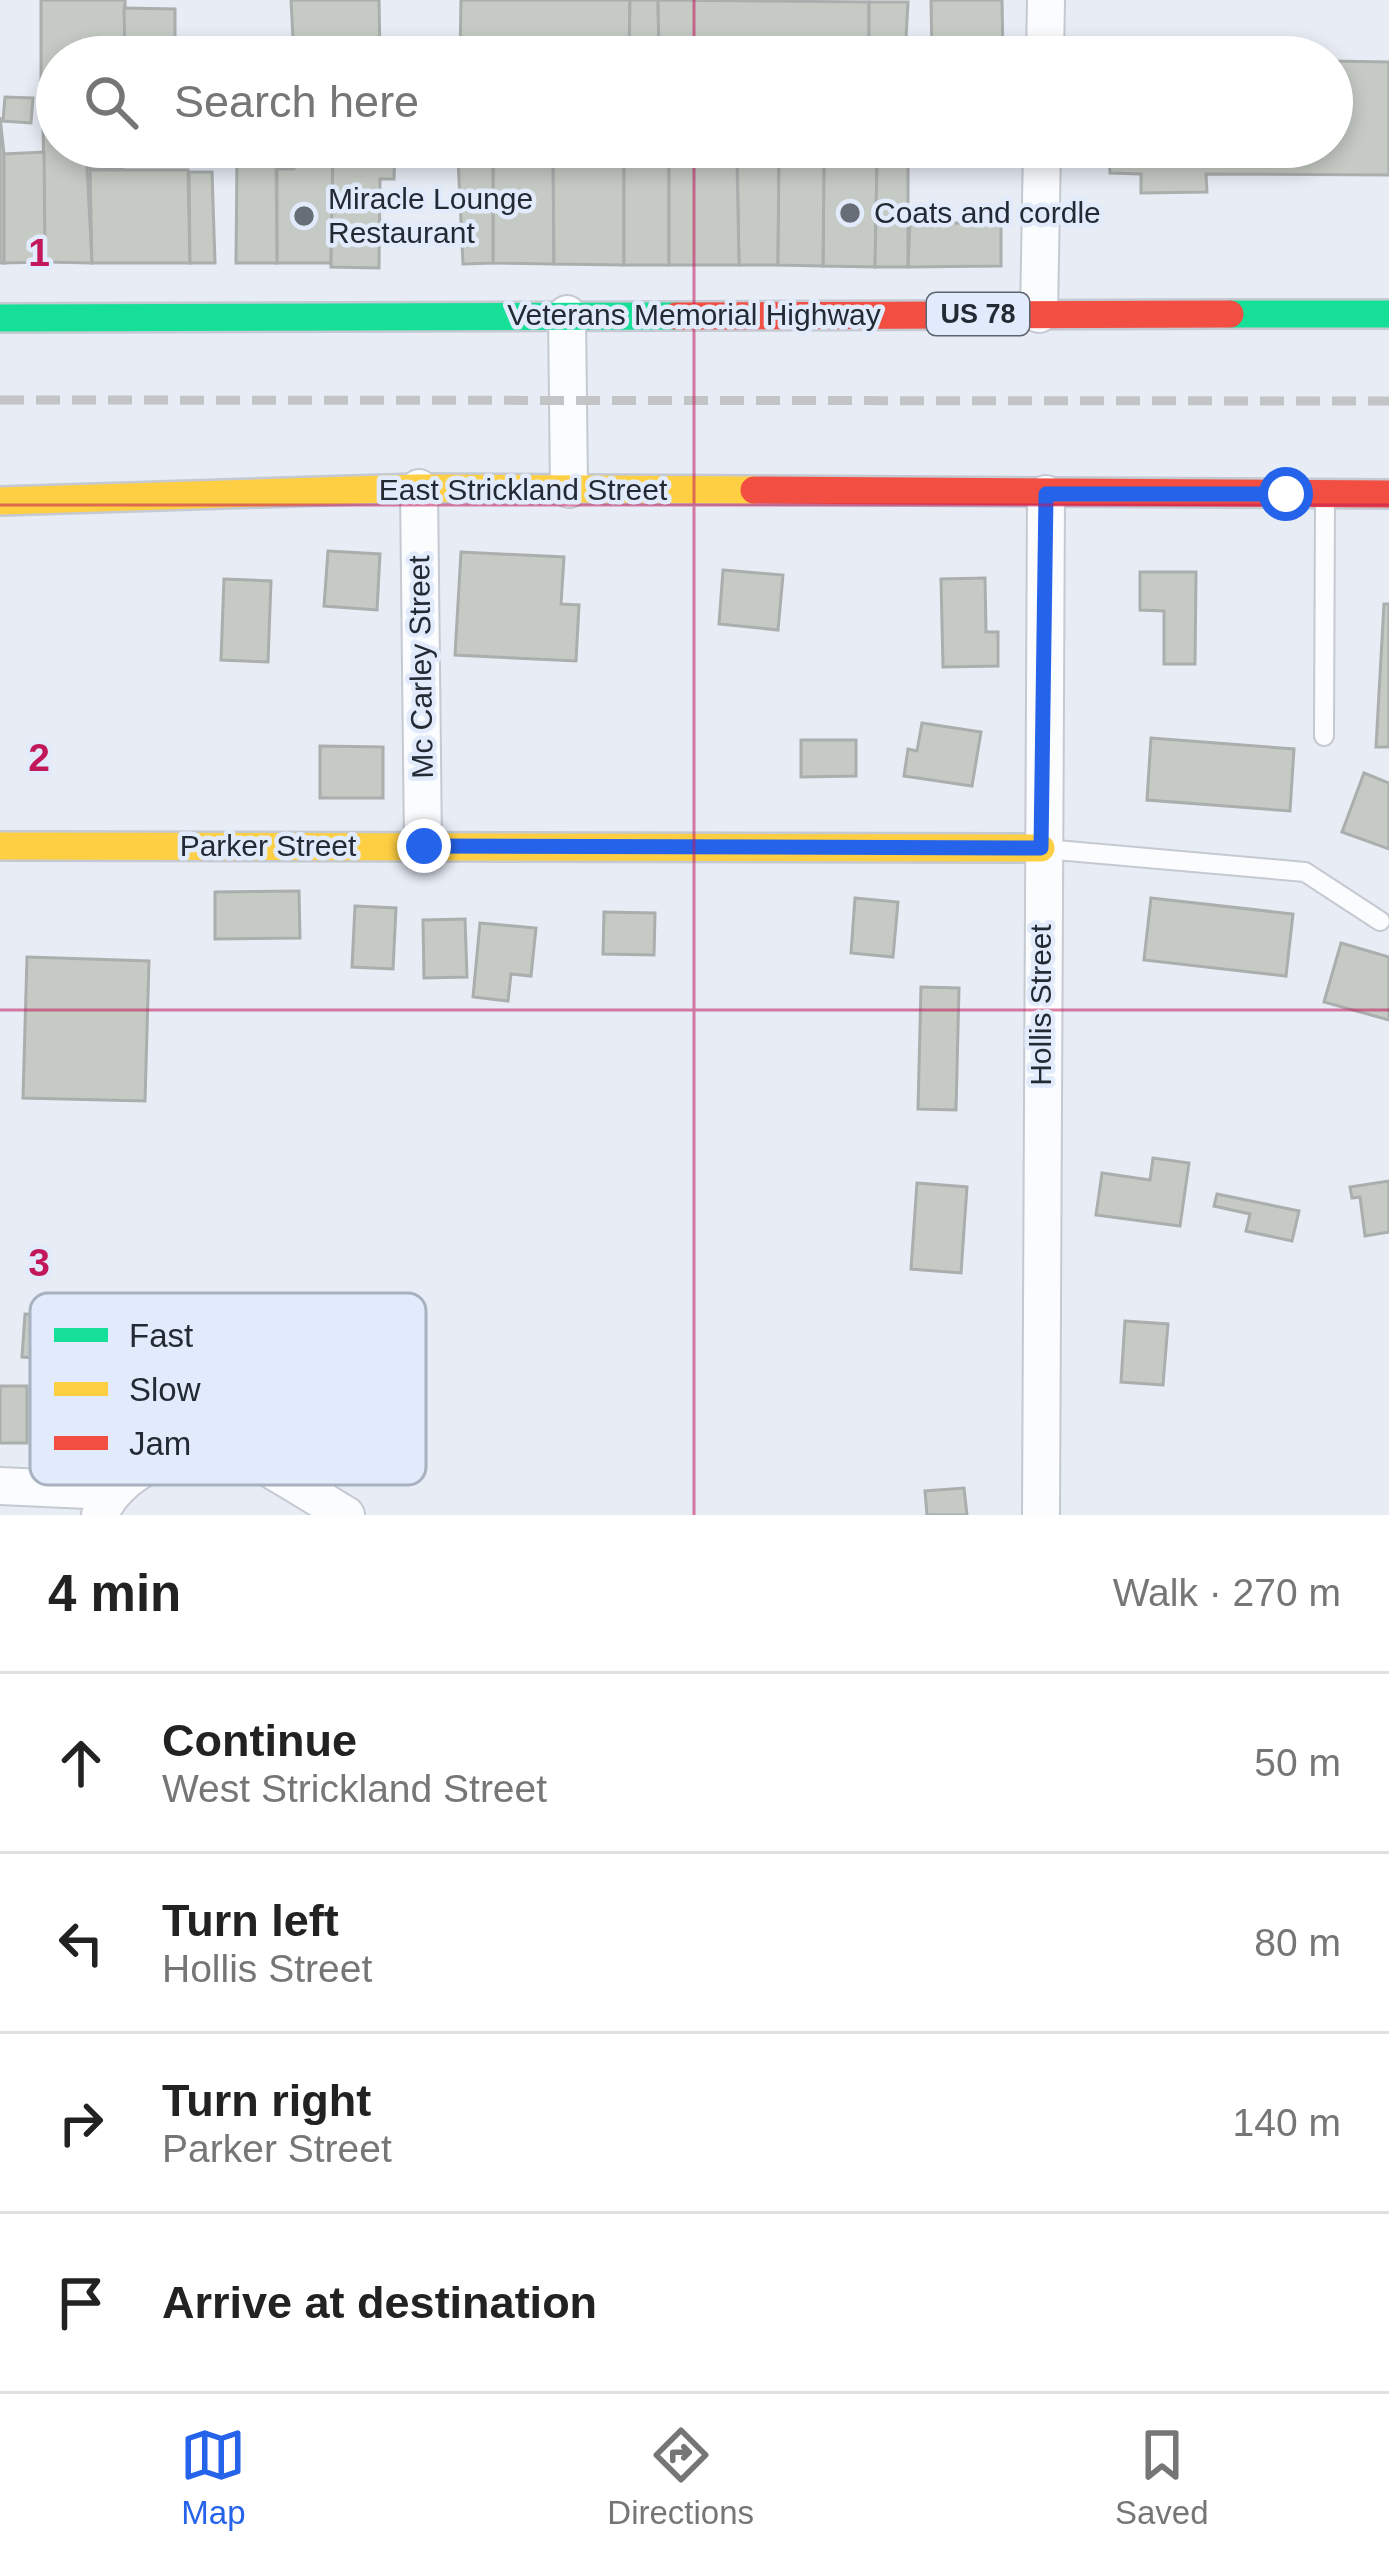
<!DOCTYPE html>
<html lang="en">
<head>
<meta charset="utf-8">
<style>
	:root { --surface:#fff; --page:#f2f2f2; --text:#222; --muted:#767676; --line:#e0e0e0; --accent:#2563eb }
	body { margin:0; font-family:Helvetica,sans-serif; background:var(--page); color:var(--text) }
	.stop { position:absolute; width:36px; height:36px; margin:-27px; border:9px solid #2563eb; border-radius:50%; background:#fff }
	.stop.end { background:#2563eb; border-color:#fff; box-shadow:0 3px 12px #0008 }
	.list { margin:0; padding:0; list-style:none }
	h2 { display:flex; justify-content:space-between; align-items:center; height:156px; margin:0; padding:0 48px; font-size:51px }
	h2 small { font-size:39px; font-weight:400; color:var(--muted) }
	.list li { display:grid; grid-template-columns:78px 1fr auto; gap:36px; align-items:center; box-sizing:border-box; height:180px; padding:0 48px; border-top:3px solid var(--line) }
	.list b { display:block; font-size:45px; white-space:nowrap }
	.list p { margin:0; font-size:39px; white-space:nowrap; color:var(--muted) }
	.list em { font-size:39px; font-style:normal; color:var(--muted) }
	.icon { flex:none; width:66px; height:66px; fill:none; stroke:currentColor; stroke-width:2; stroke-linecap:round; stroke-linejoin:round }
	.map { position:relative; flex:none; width:1389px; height:1515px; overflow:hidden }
	.search { position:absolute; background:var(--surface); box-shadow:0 6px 18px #0003; left:36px; right:36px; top:36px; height:132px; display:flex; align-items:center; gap:30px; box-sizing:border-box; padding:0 42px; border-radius:66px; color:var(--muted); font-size:45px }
	.sheet { height:876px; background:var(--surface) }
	nav { display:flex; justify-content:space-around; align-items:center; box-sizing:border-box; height:168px; border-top:3px solid var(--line); background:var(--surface); font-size:33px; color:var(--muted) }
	nav a { display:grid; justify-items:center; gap:6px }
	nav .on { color:var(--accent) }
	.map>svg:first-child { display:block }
	.building { fill:#c5cbc4; stroke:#aaaead; stroke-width:3 }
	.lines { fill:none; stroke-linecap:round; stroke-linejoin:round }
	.lane-casing { stroke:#c4c9d2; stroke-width:22 }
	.street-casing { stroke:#c4c9d2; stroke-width:40 }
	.fast-casing { stroke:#c4c9d2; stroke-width:32 }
	.slow-casing { stroke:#c4c9d2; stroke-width:32 }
	.jam-casing { stroke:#c4c9d2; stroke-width:32 }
	.lane { stroke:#fbfcfe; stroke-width:18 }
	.street { stroke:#fbfcfe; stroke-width:36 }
	.fast { stroke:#16e098; stroke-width:27 }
	.slow { stroke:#ffcf43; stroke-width:27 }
	.jam { stroke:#f24e42; stroke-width:27 }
	.rail { stroke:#c2c4c6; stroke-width:9; stroke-dasharray:24 12; stroke-linecap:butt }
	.route { stroke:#2563eb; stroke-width:15 }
	.grid { fill:none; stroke:#c2185b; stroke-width:3; stroke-opacity:0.55 }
	.poi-dot { fill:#686e78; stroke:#e1ebfb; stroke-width:4.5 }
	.labels { text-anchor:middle; stroke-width:9; stroke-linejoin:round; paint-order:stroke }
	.shield { fill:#e1ebfb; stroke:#5d6470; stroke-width:3 }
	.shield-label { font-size:27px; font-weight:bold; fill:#242a34 }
	.poi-label { font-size:30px; fill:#242a34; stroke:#e1ebfb; text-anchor:start }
	.street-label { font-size:30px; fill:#242a34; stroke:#e1ebfb }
	.key { fill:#e1ebfb; stroke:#a8b1bf; stroke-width:3 }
	.key-label { font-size:33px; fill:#242a34 }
	.grid-label { font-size:39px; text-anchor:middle; font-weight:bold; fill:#c2185b; stroke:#e1ebfb; stroke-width:9; stroke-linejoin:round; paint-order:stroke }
</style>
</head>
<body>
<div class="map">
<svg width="1389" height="1515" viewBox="0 0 1389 1515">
	<rect width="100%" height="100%" fill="#e7ecf5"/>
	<g class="building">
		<polygon points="41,0 125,0 125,57 57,57 57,108 41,107"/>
		<polygon points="291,0 379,0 380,57 294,57"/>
		<polygon points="461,0 630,0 629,57 460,57"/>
		<polygon points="630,0 658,0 659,57 629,57"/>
		<polygon points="658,0 869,2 869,57 659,57"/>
		<polygon points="931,0 1002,0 1003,57 932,57"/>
		<polygon points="869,2 908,2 905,57 869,57"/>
		<polygon points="124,8 175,9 175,57 125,57"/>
		<polygon points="1332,61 1389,62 1389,175 1206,174 1207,192 1141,193 1141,174 1110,173 1109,147 1332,147"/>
		<polygon points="5,97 33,98 31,123 3,121"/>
		<polygon points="0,117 4,154 4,263 0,263"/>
		<polygon points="43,120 57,120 57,147 86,147 92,263 45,262"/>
		<polygon points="88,147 123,147 123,169 90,170"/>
		<polygon points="295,147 333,147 331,263 277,263 277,169 294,169"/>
		<polygon points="333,147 395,147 394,179 380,179 379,268 331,267"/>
		<polygon points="493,147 553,147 554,264 493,263"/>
		<polygon points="553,147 612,148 624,157 624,265 554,264"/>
		<polygon points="737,147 779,147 778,265 739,265"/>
		<polygon points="44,152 45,262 4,263 4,154"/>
		<polygon points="237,156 276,156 277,263 236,263"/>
		<polygon points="624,157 669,159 669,265 624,265"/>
		<polygon points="458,158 493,159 493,263 463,264"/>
		<polygon points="669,159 737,160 739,265 669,265"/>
		<polygon points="824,159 877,161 875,267 823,266"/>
		<polygon points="824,159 823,266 778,265 779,160"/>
		<polygon points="877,161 908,164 908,267 875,267"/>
		<polygon points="90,170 188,170 190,263 92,263"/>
		<polygon points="189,172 212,172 215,263 190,263"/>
		<polygon points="910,221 1001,225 1001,266 908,267"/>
		<polygon points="328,551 380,554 377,610 324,606"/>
		<polygon points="461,552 564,557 561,604 579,605 576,661 455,655"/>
		<polygon points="723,570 783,575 778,630 719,624"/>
		<polygon points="1140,572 1196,572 1195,664 1164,664 1164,611 1140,610"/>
		<polygon points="985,578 986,632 998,632 998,666 943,667 941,579"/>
		<polygon points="224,579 271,581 268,662 221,660"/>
		<polygon points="1384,604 1389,604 1389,747 1376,747"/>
		<polygon points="922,723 981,732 972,786 904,776 908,749 917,751"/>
		<polygon points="1151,738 1294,749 1290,811 1147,800"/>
		<polygon points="801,740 856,740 856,776 801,777"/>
		<polygon points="320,746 383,747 383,798 320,798"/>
		<polygon points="1364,773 1389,783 1389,849 1342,832"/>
		<polygon points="299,891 300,938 215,939 215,892"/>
		<polygon points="855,898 898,902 893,957 851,953"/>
		<polygon points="1151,898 1293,914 1286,976 1144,960"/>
		<polygon points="355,906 396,908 393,969 352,967"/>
		<polygon points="604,912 655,913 654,955 603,954"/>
		<polygon points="465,919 467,977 424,978 423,920"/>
		<polygon points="480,923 536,928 531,976 511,974 508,1001 473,997"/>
		<polygon points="1341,943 1389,957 1389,1020 1324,1002"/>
		<polygon points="27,957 149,961 145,1101 23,1098"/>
		<polygon points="921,987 959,988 956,1110 918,1109"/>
		<polygon points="1153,1158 1189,1163 1180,1226 1096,1215 1102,1173 1150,1180"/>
		<polygon points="1389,1181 1389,1232 1365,1236 1360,1197 1352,1198 1350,1187"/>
		<polygon points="917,1183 967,1187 961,1273 911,1269"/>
		<polygon points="1217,1194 1299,1211 1292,1241 1246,1231 1250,1214 1214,1206"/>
		<polygon points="25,1314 165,1323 162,1366 22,1357"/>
		<polygon points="1125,1321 1168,1324 1163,1385 1121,1382"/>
		<rect x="0" y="1386" width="27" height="57"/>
		<polygon points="964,1488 967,1515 927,1515 925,1491"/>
	</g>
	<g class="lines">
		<defs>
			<g id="lane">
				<polyline points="1324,736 1325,499"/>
				<polyline points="1045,849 1305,872 1380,921"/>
			</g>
			<g id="street">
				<polyline points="1045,57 1046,0"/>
				<polyline points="567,314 569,489"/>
				<polyline points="1039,314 1042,147"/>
				<polyline points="419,488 423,846"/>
				<polyline points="0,1486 109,1491"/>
				<path d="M100,1515C115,1474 178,1444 223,1448C244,1449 323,1502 346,1515"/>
				<polyline points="1041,1515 1046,494"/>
			</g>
			<g id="fast">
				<polyline points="1230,314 1389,314"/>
				<polyline points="0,318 676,316"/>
			</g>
			<g id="slow">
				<polyline points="0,501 419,488 754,490"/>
				<polyline points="0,846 1041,848"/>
			</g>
			<g id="jam">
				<polyline points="676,316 1230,314"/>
				<polyline points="754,490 1389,494"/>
			</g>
		</defs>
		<use href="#lane" class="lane-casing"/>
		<use href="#street" class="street-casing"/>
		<use href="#fast" class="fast-casing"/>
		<use href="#slow" class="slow-casing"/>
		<use href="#jam" class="jam-casing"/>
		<use href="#lane" class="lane"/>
		<use href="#street" class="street"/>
		<use href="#fast" class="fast"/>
		<use href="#slow" class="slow"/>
		<use href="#jam" class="jam"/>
		<polyline class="rail" points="0,400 1389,401"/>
	</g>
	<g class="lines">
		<polyline class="route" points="424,846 1041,848 1046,494 1286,494"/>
	</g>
	<path class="grid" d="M694,0V57M694,147V1515M0,505H1389M0,1010H1389"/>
	<g class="poi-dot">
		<circle cx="850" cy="213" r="12"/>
		<circle cx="304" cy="216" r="12"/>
	</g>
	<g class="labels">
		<rect class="shield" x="927" y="293" width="102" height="42" rx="9"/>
		<g class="shield-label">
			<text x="978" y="323">US 78</text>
		</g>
		<g class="poi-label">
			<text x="328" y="209">Miracle Lounge<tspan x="328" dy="34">Restaurant</tspan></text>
			<text x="874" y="223">Coats and cordle</text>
		</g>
		<g class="street-label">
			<text x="694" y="325">Veterans Memorial Highway</text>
			<text x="523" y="500">East Strickland Street</text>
			<text transform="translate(421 667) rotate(-91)" y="10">Mc Carley Street</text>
			<text x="268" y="856">Parker Street</text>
			<text transform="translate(1041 1005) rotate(-90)" y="10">Hollis Street</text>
		</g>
	</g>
	<rect x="30" y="1293" width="396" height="192" rx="18" class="key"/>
	<rect x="54" y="1328" width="54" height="14" fill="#16e098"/>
	<rect x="54" y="1382" width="54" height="14" fill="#ffcf43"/>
	<rect x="54" y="1436" width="54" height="14" fill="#f24e42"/>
	<g class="key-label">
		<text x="129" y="1347">Fast</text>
		<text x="129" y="1401">Slow</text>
		<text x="129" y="1455">Jam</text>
	</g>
	<g class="grid-label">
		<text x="39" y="266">1</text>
		<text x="39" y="771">2</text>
		<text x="39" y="1276">3</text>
	</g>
</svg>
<div class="stop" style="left:1286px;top:494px"></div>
<div class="stop end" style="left:424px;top:846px"></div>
<div class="search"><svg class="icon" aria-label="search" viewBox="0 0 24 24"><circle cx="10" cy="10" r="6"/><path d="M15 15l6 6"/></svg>Search here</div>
</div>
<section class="sheet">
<h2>4 min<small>Walk · 270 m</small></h2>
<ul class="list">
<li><svg class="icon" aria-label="ahead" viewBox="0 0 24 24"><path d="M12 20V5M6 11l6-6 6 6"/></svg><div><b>Continue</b><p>West Strickland Street</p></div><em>50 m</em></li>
<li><svg class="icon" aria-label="left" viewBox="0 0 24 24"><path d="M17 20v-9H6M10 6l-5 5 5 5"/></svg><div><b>Turn left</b><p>Hollis Street</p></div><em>80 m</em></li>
<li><svg class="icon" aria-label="right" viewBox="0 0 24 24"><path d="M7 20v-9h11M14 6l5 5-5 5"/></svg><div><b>Turn right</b><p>Parker Street</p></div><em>140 m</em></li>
<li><svg class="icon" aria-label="arrive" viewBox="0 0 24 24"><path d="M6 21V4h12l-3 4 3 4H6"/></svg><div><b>Arrive at destination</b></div></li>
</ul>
</section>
<nav>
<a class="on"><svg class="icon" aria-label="map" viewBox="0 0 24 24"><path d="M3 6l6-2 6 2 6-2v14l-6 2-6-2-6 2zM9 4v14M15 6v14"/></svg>Map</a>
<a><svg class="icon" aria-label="directions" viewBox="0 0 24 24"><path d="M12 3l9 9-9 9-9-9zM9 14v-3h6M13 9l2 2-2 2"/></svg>Directions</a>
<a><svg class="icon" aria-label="saved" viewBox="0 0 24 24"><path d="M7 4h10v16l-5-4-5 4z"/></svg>Saved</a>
</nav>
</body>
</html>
